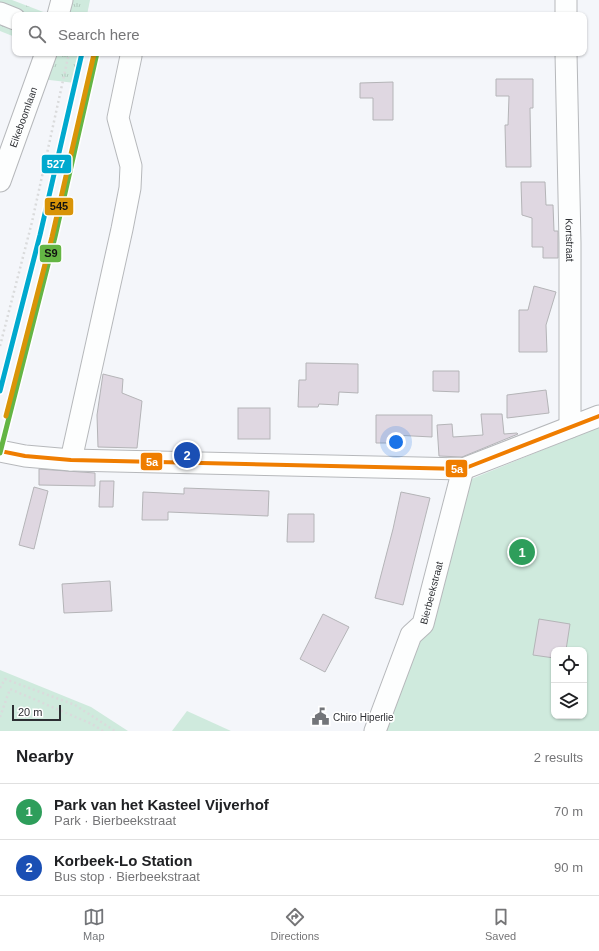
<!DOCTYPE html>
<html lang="en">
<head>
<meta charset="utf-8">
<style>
	:root { --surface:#fff; --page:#f6f6f6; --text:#202124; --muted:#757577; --line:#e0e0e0; --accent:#737579 }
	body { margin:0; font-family:Helvetica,sans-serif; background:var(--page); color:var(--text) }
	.controls { position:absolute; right:12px; bottom:12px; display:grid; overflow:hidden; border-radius:8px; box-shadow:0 1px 3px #0004 }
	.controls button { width:36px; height:36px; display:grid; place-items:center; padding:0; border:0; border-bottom:1px solid var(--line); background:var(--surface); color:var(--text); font:20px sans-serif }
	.scale { position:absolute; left:12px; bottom:10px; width:49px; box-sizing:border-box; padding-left:4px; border:2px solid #2d2f33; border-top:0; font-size:11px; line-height:14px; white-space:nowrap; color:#2d2f33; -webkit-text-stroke:3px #fff; paint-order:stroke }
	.you { position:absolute; left:396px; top:442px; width:14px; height:14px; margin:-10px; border:3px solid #fff; border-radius:50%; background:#1a73e8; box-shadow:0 0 0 6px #1a73e833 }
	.badge { display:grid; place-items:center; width:26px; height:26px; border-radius:50%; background:var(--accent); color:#fff; font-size:13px; font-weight:700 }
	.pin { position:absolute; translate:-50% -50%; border:2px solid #fff; box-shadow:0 1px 4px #0006 }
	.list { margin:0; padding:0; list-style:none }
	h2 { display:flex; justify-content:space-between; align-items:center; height:52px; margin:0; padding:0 16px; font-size:17px }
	h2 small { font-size:13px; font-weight:400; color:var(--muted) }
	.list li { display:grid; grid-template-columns:26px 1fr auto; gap:12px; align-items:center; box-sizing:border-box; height:56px; padding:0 16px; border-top:1px solid var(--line) }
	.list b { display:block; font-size:15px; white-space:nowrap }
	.list p { margin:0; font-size:13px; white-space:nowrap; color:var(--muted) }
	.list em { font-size:13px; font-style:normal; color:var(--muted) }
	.icon { flex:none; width:22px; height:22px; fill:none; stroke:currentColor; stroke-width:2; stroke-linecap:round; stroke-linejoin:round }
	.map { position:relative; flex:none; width:599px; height:731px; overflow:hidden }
	.search { position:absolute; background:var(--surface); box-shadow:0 1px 3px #0004; left:12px; right:12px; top:12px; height:44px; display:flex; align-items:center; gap:10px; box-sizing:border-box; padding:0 14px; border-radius:8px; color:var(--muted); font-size:15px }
	.sheet { height:164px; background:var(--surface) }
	nav { display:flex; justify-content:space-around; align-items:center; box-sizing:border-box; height:56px; border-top:1px solid var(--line); background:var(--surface); font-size:11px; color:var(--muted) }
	nav a { display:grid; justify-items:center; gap:2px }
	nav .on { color:var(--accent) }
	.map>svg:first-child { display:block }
	.grass { fill:url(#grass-tufts) }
	.green { fill:#cfeadd; fill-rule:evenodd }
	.building { fill:#dfd7e1; stroke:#b4b4b7 }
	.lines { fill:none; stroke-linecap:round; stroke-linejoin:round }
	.minor-casing { stroke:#b6b8bb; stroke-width:23 }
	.path { stroke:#dadbdc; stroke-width:2.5; stroke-dasharray:2 3; stroke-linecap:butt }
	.minor { stroke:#fdfefe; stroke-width:21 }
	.bus-1-casing { stroke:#fff; stroke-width:7 }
	.bus-1 { stroke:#ef7d00; stroke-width:4 }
	.rail-1-casing { stroke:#fff; stroke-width:8 }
	.rail-2-casing { stroke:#fff; stroke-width:8 }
	.rail-3-casing { stroke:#fff; stroke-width:8 }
	.rail-1 { stroke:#64b544; stroke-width:5 }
	.rail-2 { stroke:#d99408; stroke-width:5 }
	.rail-3 { stroke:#00a9ce; stroke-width:5 }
	.labels { text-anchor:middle; stroke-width:3.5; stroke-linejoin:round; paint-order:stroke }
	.street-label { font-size:10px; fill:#2d2f33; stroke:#fff }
	.poi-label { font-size:10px; fill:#2d2f33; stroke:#fff; text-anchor:start }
	.line-badge { stroke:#fff; stroke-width:1.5 }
	.badge-label { font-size:11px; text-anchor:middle; font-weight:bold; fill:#fff }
	.pale-badge-label { font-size:11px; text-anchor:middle; font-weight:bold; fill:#111 }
</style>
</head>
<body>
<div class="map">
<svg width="599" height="731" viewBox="0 0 599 731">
	<defs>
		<pattern id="grass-tufts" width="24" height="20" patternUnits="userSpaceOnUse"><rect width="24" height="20" fill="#cfeadd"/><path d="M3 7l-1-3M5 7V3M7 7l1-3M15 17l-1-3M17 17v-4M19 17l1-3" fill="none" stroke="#b2c9be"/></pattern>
	</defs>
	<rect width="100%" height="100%" fill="#f4f6fa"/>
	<g class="grass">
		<polygon points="0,0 12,0 46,13 45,15 18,15 0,8"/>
		<polygon points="67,0 90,0 87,15 63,15"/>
		<polygon points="0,19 15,24 15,37 0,31"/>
		<polygon points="51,53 80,53 75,83 41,79"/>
	</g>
	<g class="green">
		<path d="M599,427V731H382L464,482ZM554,650H584V716H554Z"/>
		<polygon points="0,670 91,707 128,731 0,731"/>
		<polygon points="187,711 231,731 172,731"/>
	</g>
	<g class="building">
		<polygon points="496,79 533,79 533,108 530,108 531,167 506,167 505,125 508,125 509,96 496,96"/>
		<polygon points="393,82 393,120 373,120 373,98 360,98 360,83"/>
		<polygon points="521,182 545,182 546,205 553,205 554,231 558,231 558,258 543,258 543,247 532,247 532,218 522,215"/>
		<polygon points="534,286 556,292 546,325 547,352 519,352 519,310 528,310"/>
		<polygon points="306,363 358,364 358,393 339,392 338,405 319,404 318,407 298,407 299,380 306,380"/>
		<polygon points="433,371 459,371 459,392 433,391"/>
		<polygon points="103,374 123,379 122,393 142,401 137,448 98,447 97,415"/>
		<polygon points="546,390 549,413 507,418 507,395"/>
		<rect x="238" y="408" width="32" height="31"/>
		<polygon points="481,414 502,414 504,434 517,433 518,434 462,457 439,456 437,425 452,424 453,437 483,435"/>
		<polygon points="376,415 432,415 432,437 394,435 394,443 376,443"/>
		<polygon points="39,469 95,473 95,486 39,485"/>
		<polygon points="100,481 114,481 113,507 99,507"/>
		<polygon points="34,487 48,491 34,549 19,545"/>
		<polygon points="184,488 269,491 268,516 168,512 168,520 142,520 143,492 184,494"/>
		<polygon points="401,492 430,498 403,605 375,598 393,529"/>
		<polygon points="288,514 314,514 314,542 287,542"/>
		<polygon points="110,581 112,611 64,613 62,584"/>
		<polygon points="323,614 349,627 325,672 300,659"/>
		<polygon points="539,619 570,624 566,650 554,650 554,658 533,655"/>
	</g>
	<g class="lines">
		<defs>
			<g id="minor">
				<polyline points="566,0 566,15"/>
				<polyline points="0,13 15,19"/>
				<polyline points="58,15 62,0"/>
				<path id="s1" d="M566,53L570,243V427"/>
				<path id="s2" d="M0,181L46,53"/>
				<polyline points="0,451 25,456 71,460 463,469 599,416"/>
				<polyline points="71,460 122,229 130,188 131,166 118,118 131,56"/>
				<path id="s3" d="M375,731L411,635L423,624L463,469"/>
			</g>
		</defs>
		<use href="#minor" class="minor-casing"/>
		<g class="path">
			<polyline points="0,346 32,222 69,53"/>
			<polyline points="0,688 5,679 75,705 115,731"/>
			<polyline points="0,717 10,689 92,724 103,731"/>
		</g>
		<use href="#minor" class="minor"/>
		<defs>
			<polyline id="bus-1" points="0,451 25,456 71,460 463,469 599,416"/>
		</defs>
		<use href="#bus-1" class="bus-1-casing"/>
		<use href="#bus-1" class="bus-1"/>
		<defs>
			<polyline id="rail-1" points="0,453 55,237 97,53"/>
			<polyline id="rail-2" points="6,416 52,237 94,54"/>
			<polyline id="rail-3" points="0,391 40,235 82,53"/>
		</defs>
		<use href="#rail-1" class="rail-1-casing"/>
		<use href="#rail-2" class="rail-2-casing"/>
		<use href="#rail-3" class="rail-3-casing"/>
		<use href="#rail-1" class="rail-1"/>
		<use href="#rail-2" class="rail-2"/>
		<use href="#rail-3" class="rail-3"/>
	</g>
	<defs>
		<symbol id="civic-bare" viewBox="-9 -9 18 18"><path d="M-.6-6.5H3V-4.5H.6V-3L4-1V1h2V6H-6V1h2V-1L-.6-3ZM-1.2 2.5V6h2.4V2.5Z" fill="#737579" stroke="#fff" stroke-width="2.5" paint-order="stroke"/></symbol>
	</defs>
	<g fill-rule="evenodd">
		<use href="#civic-bare" x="308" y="704" width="25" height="25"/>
	</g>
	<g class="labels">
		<g class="street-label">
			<text dy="4" stroke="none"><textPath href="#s2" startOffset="68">Eikeboomlaan</textPath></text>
			<text dy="4" stroke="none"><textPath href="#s1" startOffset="187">Kortstraat</textPath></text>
			<text dy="4" stroke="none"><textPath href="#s3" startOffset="151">Bierbeekstraat</textPath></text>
		</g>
		<g class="poi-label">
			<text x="333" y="721">Chiro Hiperlie</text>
		</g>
	</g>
	<g class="line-badge">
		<rect x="41" y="154" width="31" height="20" rx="4" fill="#00a9ce"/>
		<rect x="44" y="197" width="30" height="19" rx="4" fill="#d99408"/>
		<rect x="39" y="244" width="23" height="19" rx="4" fill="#64b544"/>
		<rect x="140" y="452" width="23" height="19" rx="4" fill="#ef7d00"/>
		<rect x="445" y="459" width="23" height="19" rx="4" fill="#ef7d00"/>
	</g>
	<g class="badge-label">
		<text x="56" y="168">527</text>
		<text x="152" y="466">5a</text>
		<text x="457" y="473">5a</text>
	</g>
	<g class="pale-badge-label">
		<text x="59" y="210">545</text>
		<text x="51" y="257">S9</text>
	</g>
</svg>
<div class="controls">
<button><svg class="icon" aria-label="locate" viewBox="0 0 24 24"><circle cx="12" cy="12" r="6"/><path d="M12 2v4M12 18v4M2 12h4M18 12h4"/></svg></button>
<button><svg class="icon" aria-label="layers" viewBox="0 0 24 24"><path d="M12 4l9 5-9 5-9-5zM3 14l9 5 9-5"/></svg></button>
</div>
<div class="scale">20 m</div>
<div class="you"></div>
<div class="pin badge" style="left:522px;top:552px;background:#2e9e5b">1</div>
<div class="pin badge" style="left:187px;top:455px;background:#1a4fb4">2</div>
<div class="search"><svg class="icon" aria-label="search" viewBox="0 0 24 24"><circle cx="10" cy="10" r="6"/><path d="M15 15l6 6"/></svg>Search here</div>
</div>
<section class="sheet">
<h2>Nearby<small>2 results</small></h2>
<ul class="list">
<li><span class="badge" style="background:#2e9e5b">1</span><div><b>Park van het Kasteel Vijverhof</b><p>Park · Bierbeekstraat</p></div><em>70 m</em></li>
<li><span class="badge" style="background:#1a4fb4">2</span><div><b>Korbeek-Lo Station</b><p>Bus stop · Bierbeekstraat</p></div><em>90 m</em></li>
</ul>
</section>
<nav>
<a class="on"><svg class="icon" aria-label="map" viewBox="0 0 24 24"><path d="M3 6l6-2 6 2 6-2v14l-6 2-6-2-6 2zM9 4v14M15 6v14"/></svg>Map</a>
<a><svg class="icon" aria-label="directions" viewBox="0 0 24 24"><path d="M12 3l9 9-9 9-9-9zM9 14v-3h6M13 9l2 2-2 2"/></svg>Directions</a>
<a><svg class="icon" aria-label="saved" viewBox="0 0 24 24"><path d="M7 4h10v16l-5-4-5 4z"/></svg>Saved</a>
</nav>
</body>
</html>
